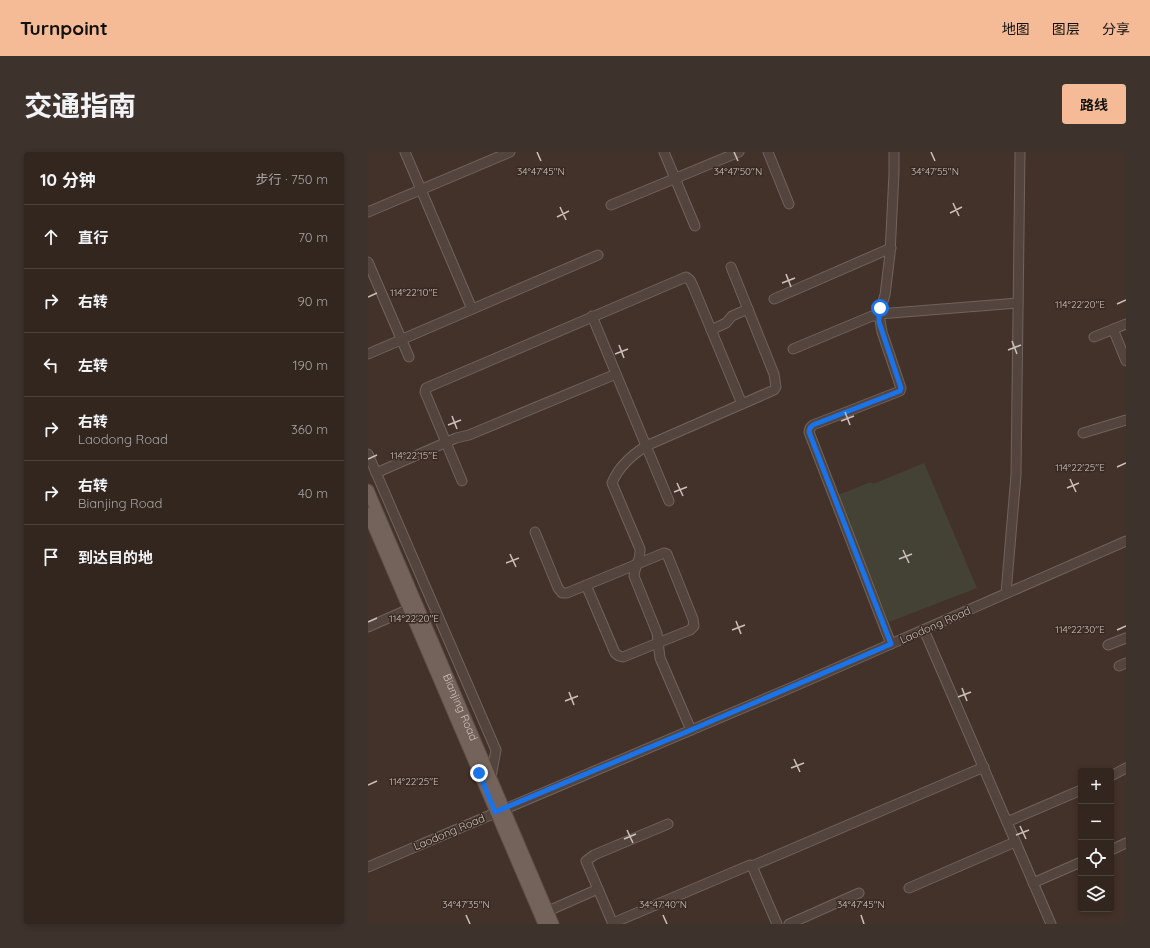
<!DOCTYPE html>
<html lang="zh">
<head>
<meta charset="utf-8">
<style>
	:root { --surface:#32261f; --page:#3d322c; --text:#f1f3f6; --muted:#a8a5a4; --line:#4d433d; --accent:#f5bb97 }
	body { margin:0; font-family:Quicksand,"Noto Sans SC",sans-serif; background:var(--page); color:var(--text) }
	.controls { position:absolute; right:12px; bottom:12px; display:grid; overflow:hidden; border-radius:4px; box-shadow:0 2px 6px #0003 }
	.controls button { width:36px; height:36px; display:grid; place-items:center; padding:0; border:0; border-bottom:1px solid var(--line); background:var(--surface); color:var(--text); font:20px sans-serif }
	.stop { position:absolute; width:12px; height:12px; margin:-9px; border:3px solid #1a73e8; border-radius:50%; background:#fff }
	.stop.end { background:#1a73e8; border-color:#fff; box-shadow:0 1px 4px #0008 }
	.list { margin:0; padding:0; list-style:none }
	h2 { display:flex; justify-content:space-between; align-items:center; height:52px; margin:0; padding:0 16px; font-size:17px }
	h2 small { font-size:13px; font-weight:400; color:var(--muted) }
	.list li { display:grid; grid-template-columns:26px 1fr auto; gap:12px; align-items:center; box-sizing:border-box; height:64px; padding:0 16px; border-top:1px solid var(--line) }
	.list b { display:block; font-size:15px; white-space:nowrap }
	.list p { margin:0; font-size:13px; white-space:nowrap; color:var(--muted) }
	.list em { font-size:13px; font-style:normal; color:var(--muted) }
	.icon { flex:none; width:22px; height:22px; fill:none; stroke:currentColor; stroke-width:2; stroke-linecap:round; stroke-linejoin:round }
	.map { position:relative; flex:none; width:758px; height:772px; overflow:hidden; border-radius:4px }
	header { display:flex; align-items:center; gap:24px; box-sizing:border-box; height:56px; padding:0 20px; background:var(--accent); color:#111 }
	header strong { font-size:19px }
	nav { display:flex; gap:22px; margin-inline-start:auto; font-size:14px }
	.intro { display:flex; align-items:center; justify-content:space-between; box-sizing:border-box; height:96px; padding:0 24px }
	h1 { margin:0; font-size:28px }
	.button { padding:10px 18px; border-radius:4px; background:var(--accent); color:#111; font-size:14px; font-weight:700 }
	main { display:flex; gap:24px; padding:0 24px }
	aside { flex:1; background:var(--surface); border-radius:4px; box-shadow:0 2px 6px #0003 }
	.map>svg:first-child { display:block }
	.medical { fill:#444235 }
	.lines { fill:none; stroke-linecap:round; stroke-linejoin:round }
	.minor-casing { stroke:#70635c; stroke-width:11 }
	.major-casing { stroke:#5c4e47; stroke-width:13 }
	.minor { stroke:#53453d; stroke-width:9 }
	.major { stroke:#73635b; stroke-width:11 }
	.route { stroke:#1a73e8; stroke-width:5 }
	.ticks { fill:none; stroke:#ccc1bb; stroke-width:1.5 }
	.labels { text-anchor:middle; stroke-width:3; stroke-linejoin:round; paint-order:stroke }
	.street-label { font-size:11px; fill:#ccc1bb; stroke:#382a22 }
	.ticks-label { font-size:10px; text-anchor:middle; fill:#ccc1bb; stroke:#382a22; stroke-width:3; stroke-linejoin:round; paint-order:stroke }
</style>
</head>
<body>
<header>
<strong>Turnpoint</strong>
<nav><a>地图</a><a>图层</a><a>分享</a></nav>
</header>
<div class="intro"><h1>交通指南</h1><a class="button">路线</a></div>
<main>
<aside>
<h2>10 分钟<small>步行 · 750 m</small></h2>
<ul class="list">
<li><svg class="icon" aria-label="ahead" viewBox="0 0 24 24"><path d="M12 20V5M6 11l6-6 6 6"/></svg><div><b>直行</b></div><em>70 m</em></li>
<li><svg class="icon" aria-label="right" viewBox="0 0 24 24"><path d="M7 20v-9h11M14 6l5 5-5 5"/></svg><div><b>右转</b></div><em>90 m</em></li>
<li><svg class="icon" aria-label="left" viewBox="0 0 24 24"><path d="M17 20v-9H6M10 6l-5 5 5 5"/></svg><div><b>左转</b></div><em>190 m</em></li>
<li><svg class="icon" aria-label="right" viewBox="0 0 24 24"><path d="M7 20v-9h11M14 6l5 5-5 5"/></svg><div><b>右转</b><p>Laodong Road</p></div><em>360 m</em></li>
<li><svg class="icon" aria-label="right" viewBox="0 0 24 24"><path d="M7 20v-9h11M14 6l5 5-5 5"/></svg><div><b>右转</b><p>Bianjing Road</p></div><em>40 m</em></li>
<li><svg class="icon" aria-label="arrive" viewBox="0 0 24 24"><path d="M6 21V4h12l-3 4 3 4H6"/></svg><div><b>到达目的地</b></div></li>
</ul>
</aside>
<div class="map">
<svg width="758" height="772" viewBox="0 0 758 772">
	<rect width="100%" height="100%" fill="#433229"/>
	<polygon class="medical" points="556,311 609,436 521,470 470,343 503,330 505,332"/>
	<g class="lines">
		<defs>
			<g id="minor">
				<polyline points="37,0 104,157"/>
				<polyline points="296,0 327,74"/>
				<polyline points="400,0 421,52"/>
				<polyline points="243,53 371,0"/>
				<polyline points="0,60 142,0"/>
				<polyline points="0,110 41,205"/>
				<polyline points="406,147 523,96"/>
				<polyline points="511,162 650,151"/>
				<polyline points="224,164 301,349"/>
				<polyline points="745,177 758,209"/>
				<polyline points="343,178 358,171 364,164 380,157"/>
				<polyline points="726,185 758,172"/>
				<polyline points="425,197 504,164 511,164"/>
				<polyline points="0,202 230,103"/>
				<polyline points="715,281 758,268"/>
				<polyline points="0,302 128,598 123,625"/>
				<polyline points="8,321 88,286 101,283 248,222"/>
				<polyline points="94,329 57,240 58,236 318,125 322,128 325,134 374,252"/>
				<polyline points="167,380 190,436 194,441 199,441 296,401 299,402 325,467 326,474 322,478 255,505 251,504 247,501 218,433"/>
				<polyline points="638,441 648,323 652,0"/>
				<polyline points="0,475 41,457"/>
				<polyline points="556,478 683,772"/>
				<polyline points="523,492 441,280 442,276 445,273 532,239 533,236 514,180 511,162 517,143 522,102 526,21 526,0"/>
				<polyline points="740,493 758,486"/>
				<polyline points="751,514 758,511"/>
				<path d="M323,578L292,506L289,481L266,424C267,412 273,409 272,397L244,331C250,316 264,303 278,294L406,238L408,235L406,222L363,115"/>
				<polyline points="743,624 758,616"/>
				<polyline points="639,670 713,638"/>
				<polyline points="743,698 758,691"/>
				<polyline points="384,714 616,615"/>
				<polyline points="0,715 427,534 758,389"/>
				<polyline points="665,731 713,710"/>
				<polyline points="541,736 647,690"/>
				<polyline points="180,759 230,737"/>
				<polyline points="245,771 382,713 384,714 409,772"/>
				<polyline points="245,772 218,709 226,703 300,672"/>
				<polyline points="421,772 491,741"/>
			</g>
			<g id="major">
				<path id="s1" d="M0,338L185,772"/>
				<polyline points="0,361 176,772"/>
			</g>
		</defs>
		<use href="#minor" class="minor-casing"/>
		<use href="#major" class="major-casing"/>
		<use href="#minor" class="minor"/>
		<use href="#major" class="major"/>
	</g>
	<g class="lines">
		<polyline class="route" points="111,621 127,660 323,578 523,492 441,280 442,276 445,273 532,239 533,236 511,170 511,162 512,156"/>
	</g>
	<path class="ticks" d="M169,0L173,9M366,0L370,9M563,0L567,9M585,51L591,64M192,55L198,68M582,61L594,55M189,65L201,59M418,122L423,135M414,131L427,126M0,145L9,141M749,152L758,148M644,189L649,202M251,193L256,206M640,198L653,193M247,202L260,197M477,260L482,273M84,264L89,277M473,269L486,264M80,273L93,268M0,307L9,303M749,315L758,311M702,327L708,340M309,331L315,344M699,336L711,331M306,340L319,335M535,398L541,411M142,402L148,415M531,407L544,402M138,411L151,406M368,469L373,482M0,470L9,466M364,478L377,473M749,478L758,474M594,536L599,549M201,540L206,553M590,545L603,540M197,549L210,544M426,607L432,620M423,616L436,611M0,633L9,629M652,674L658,687M259,678L265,691M648,683L661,678M256,687L268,682M98,763L102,772M295,763L299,772M493,763L496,772"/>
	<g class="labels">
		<g class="street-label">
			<text transform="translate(567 473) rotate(-24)" y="4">Laodong Road</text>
			<text dy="4" stroke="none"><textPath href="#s1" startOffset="236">Bianjing Road</textPath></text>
			<text transform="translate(81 680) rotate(-23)" y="4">Laodong Road</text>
		</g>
	</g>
	<g class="ticks-label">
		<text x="173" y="23">34°47'45"N</text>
		<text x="370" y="23">34°47'50"N</text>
		<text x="567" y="23">34°47'55"N</text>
		<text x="46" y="144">114°22'10"E</text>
		<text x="712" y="156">114°22'20"E</text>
		<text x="46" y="307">114°22'15"E</text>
		<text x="712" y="319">114°22'25"E</text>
		<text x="46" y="470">114°22'20"E</text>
		<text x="712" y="481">114°22'30"E</text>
		<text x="46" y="633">114°22'25"E</text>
		<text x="98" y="756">34°47'35"N</text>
		<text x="295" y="756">34°47'40"N</text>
		<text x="493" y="756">34°47'45"N</text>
	</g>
</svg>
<div class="controls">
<button>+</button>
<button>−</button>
<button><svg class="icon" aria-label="locate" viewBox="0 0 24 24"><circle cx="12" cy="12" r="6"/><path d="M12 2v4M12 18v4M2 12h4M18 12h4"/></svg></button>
<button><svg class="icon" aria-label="layers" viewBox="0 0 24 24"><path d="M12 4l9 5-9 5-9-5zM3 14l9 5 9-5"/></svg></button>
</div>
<div class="stop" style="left:512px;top:156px"></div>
<div class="stop end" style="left:111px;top:621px"></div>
</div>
</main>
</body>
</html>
